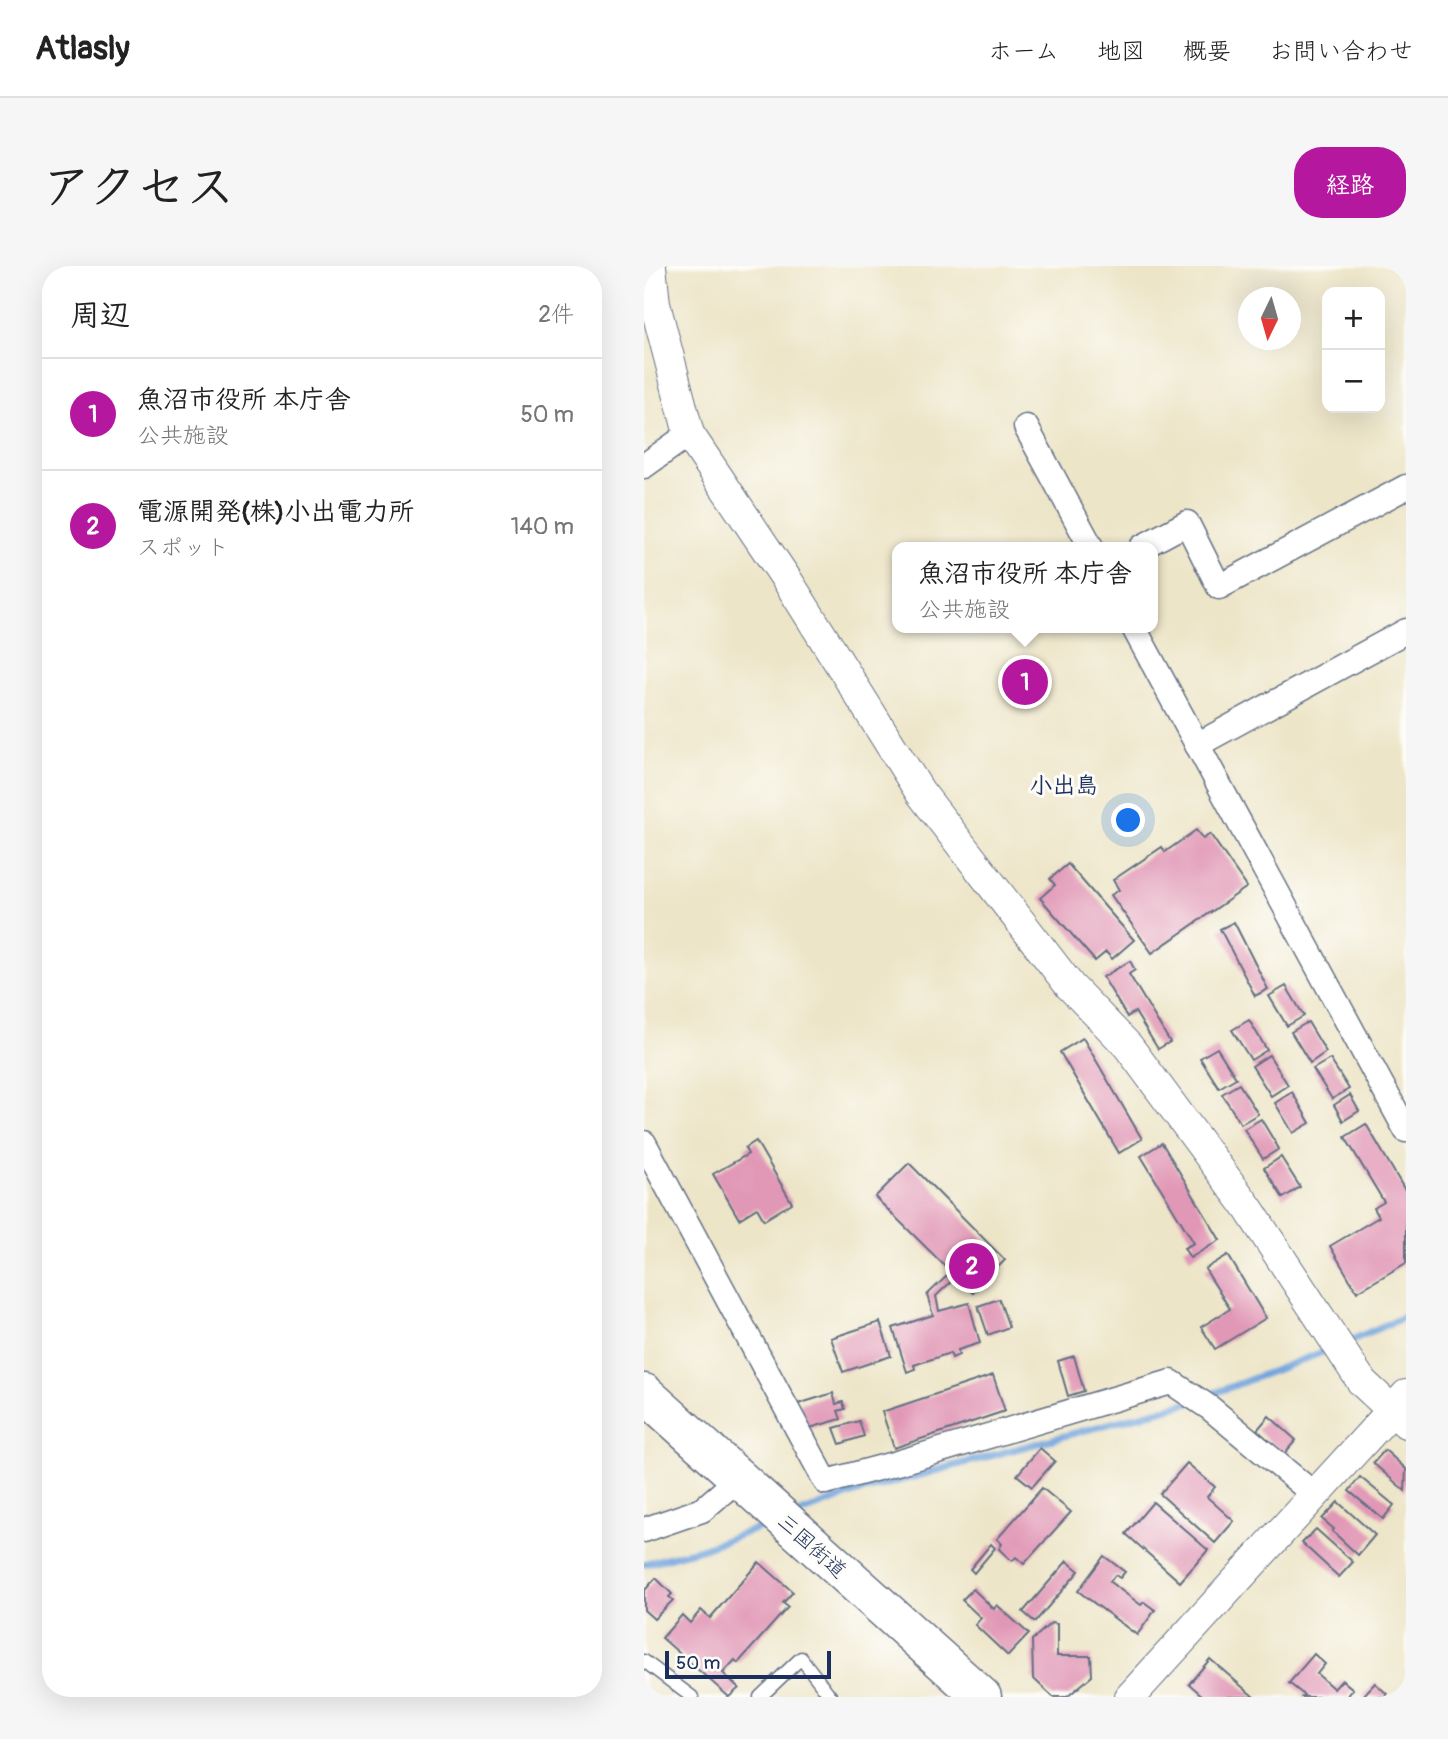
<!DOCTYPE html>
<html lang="ja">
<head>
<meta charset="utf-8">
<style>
	:root { --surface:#fff; --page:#f6f6f6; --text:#222; --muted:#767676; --line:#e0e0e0; --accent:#b5179e }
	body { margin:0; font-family:Pangolin,"Klee One",sans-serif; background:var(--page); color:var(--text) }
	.controls { position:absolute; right:21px; top:21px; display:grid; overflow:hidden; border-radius:14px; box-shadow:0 7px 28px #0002 }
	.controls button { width:63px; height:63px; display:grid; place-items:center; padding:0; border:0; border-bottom:2px solid var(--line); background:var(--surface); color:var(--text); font:35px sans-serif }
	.compass { position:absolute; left:594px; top:21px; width:63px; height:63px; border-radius:50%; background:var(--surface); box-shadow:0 7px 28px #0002; rotate:185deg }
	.scale { position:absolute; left:21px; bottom:18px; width:166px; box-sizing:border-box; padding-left:7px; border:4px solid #1b2f5e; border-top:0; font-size:19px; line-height:24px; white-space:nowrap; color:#1b2f5e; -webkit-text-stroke:5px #fdfcf7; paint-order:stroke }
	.you { position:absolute; left:485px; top:555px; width:24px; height:24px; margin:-18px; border:5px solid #fff; border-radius:50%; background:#1a73e8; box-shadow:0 0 0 10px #1a73e833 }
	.badge { display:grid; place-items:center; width:46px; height:46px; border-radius:50%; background:var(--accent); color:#fff; font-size:23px; font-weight:700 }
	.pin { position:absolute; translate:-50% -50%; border:4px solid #fff; box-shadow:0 2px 7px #0006 }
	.popup { position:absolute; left:248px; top:276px; width:266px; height:91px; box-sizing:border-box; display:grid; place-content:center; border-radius:14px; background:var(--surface); filter:drop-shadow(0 2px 5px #0005); font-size:23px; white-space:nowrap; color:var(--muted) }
	.popup b { font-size:26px; color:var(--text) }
	.popup::after { content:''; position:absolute; left:50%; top:100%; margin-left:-14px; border:14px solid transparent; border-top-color:var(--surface) }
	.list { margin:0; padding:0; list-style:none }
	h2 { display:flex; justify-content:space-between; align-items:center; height:91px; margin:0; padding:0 28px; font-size:30px }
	h2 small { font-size:23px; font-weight:400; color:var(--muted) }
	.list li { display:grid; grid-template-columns:46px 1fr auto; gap:21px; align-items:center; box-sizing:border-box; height:112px; padding:0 28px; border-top:2px solid var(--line) }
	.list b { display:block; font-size:26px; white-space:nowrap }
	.list p { margin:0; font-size:23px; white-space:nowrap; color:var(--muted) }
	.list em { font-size:23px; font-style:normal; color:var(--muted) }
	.map { position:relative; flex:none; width:762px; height:1431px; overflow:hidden; border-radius:28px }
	header { display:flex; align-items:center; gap:42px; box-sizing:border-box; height:98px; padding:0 35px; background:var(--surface); border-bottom:2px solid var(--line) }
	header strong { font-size:33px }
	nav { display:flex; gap:38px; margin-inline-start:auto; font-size:24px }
	.intro { display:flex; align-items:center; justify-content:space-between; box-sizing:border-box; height:168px; padding:0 42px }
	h1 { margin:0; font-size:49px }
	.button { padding:18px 32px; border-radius:28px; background:var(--accent); color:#fff; font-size:24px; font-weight:700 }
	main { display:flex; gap:42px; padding:0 42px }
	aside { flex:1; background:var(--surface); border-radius:28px; box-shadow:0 7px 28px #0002 }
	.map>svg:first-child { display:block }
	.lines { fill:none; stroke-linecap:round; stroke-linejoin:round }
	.stream { stroke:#71a4dd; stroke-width:7 }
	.building { fill:#e197b6 }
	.service-casing { stroke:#646f83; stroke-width:15 }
	.minor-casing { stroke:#646f83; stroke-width:27 }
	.tertiary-casing { stroke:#646f83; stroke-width:32 }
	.trunk-casing { stroke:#646f83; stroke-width:41 }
	.service { stroke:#fff; stroke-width:12 }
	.minor { stroke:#fff; stroke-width:24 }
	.tertiary { stroke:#fff; stroke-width:30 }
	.trunk { stroke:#fff; stroke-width:38 }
	.labels { text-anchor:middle; stroke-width:6; stroke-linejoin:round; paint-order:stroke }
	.street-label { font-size:21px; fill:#1b2f5e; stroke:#fdfcf7 }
	.neighbourhood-label { font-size:23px; font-weight:bold; fill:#1b2f5e; stroke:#fdfcf7 }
</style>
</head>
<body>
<header>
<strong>Atlasly</strong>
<nav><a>ホーム</a><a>地図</a><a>概要</a><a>お問い合わせ</a></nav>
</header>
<div class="intro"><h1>アクセス</h1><a class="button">経路</a></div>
<main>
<aside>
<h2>周辺<small>2件</small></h2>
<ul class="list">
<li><span class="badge">1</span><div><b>魚沼市役所 本庁舎</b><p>公共施設</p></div><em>50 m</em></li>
<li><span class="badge">2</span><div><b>電源開発(株)小出電力所</b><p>スポット</p></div><em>140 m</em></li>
</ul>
</aside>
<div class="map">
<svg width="762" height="1431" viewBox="0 0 762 1431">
	<rect width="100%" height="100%" fill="#fdfcf7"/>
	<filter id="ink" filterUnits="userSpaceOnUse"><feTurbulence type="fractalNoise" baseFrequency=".0143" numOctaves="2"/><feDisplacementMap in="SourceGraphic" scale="14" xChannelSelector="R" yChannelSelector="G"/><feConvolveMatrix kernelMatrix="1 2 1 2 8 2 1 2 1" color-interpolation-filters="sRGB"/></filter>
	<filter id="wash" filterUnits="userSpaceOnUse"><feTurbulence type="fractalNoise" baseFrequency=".00686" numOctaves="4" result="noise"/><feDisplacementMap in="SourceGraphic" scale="28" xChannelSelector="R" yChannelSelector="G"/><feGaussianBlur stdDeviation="1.57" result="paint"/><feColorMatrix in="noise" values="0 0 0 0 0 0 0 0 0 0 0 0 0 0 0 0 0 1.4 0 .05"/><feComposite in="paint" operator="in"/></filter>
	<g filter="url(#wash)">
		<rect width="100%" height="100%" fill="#ede5c8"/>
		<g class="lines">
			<g class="stream">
				<polyline points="701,1077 762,1050"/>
				<polyline points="560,1131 687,1083"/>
				<polyline points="154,1248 213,1226 546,1136"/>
				<polyline points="0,1298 57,1283 126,1258"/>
			</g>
		</g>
		<g id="blocks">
			<g class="building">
				<polygon points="552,564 559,573 566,568 603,621 508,687 467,629 475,624 469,614 518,581 521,586"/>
				<polygon points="424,598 490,674 468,693 462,686 451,695 396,632 411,619 406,613"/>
				<polygon points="590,656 624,723 611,730 576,663"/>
				<polygon points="486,695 491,704 485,708 526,776 514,783 491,746 483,751 459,711"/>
				<polygon points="642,720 660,750 643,760 625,730"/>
				<polygon points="605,754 623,784 607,794 588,764"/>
				<polygon points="664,756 682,786 666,797 647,766"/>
				<polygon points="439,772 498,873 475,887 416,786"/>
				<polygon points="573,782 592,812 575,822 556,792"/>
				<polygon points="625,789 644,819 627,830 608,800"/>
				<polygon points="686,793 705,823 688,833 669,803"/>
				<polygon points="595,818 614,848 597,858 578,828"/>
				<polygon points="648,826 666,857 649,867 631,837"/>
				<polygon points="706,829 715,845 699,855 690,839"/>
				<polygon points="617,853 635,883 619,893 600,863"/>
				<polygon points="722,858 762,926 762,997 713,1026 686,980 735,951 730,942 740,936 701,871"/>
				<polygon points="112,875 148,937 120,954 113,942 95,953 69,908 104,888 101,882"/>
				<polygon points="518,877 576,974 546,992 540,982 550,977 497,890"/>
				<polygon points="637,891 656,921 639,932 620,902"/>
				<polygon points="265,897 361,994 329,1027 312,1011 292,1030 295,1045 325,1037 336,1077 314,1084 315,1089 308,1092 306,1087 270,1099 271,1103 263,1106 249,1062 289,1049 283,1029 307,1006 231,931"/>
				<polygon points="584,989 622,1052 571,1083 557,1061 586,1043 561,1003"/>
				<polygon points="355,1033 365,1061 344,1069 334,1040"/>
				<polygon points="236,1056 247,1090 199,1106 187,1072"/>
				<polygon points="430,1090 440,1125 424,1130 414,1095"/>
				<polygon points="349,1109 361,1145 250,1182 238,1146"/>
				<polygon points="189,1127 192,1138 199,1136 201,1143 194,1145 197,1153 162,1163 154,1138"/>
				<polygon points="625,1150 652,1174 640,1188 613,1164"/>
				<polygon points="215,1155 220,1170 196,1178 190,1162"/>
				<polygon points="396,1182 411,1195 388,1221 373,1209"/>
				<polygon points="741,1184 762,1203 761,1225 729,1197"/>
				<polygon points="543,1197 571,1221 563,1231 590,1255 571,1277 516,1228"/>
				<polygon points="716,1211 750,1239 739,1253 705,1225"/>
				<polygon points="398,1222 427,1246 380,1298 372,1291 368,1295 355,1283 358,1278 353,1273"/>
				<polygon points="509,1236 564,1284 536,1316 482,1268"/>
				<polygon points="694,1236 731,1269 714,1289 688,1265 690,1263 678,1253"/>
				<polygon points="672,1263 709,1296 695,1311 658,1277"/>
				<polygon points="347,1278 351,1282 330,1307 326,1303"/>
				<polygon points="460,1290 481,1306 476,1312 471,1309 466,1316 497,1339 500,1336 511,1344 493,1369 434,1325"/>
				<polygon points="423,1295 435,1305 391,1356 379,1346"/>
				<polygon points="115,1296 149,1326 139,1337 144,1341 94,1397 91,1394 79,1407 95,1422 85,1431 18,1372 38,1349 46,1357 57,1344 66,1352"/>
				<polygon points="12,1312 28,1328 25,1331 29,1334 10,1353 0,1344 0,1325"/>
				<polygon points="329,1323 350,1343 353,1339 385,1368 364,1390 331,1359 337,1352 318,1334"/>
				<polygon points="407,1357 413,1358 413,1390 447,1390 448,1410 423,1431 409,1431 389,1412 388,1374"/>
				<polygon points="670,1388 681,1398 673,1408 690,1423 698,1414 709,1423 703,1431 658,1431 660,1429 645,1417"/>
				<polygon points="566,1393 610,1431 560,1431 545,1418"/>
				<polygon points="731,1417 743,1428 740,1431 718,1431"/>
			</g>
		</g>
	</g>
	<g filter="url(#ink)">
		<use href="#blocks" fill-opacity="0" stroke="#646f83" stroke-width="2"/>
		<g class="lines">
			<defs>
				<g id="service">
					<polyline points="0,1395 48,1431"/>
					<polyline points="116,1431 157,1392 187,1431"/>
				</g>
				<g id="minor">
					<polyline points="382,161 447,281"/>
					<polyline points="0,200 45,168"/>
					<polyline points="498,281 543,257 575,321 762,221"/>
					<polyline points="490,362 762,864"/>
					<polyline points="553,479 762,365"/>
					<polyline points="0,877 182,1216 253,1197 527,1116 566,1142 672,1230"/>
					<polyline points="0,1264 58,1244 94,1213"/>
				</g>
				<g id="tertiary">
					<polyline points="7,0 11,38 45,168 145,317 276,526 426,720 484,780 604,942 718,1116 762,1157"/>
					<polyline points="486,1431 762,1129"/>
				</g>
				<polyline id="trunk" points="0,1127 338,1431"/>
			</defs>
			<use href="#service" class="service-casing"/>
			<use href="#minor" class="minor-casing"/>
			<use href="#tertiary" class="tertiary-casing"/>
			<use href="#trunk" class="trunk-casing"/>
			<use href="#service" class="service"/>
			<use href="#minor" class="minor"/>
			<use href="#tertiary" class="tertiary"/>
			<use href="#trunk" class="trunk"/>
		</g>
	</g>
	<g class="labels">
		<g class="street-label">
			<text transform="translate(168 1280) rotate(42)" y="7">三国街道</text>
		</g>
		<g class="neighbourhood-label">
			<text x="420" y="527">小出島</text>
		</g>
	</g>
</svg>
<div class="controls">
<button>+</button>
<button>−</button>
</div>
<svg class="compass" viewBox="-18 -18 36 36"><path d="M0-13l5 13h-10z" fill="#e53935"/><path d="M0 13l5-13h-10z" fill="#767676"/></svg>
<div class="scale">50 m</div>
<div class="you"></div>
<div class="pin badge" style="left:381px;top:416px">1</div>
<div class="popup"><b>魚沼市役所 本庁舎</b>公共施設</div>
<div class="pin badge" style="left:328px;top:1000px">2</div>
</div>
</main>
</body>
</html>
